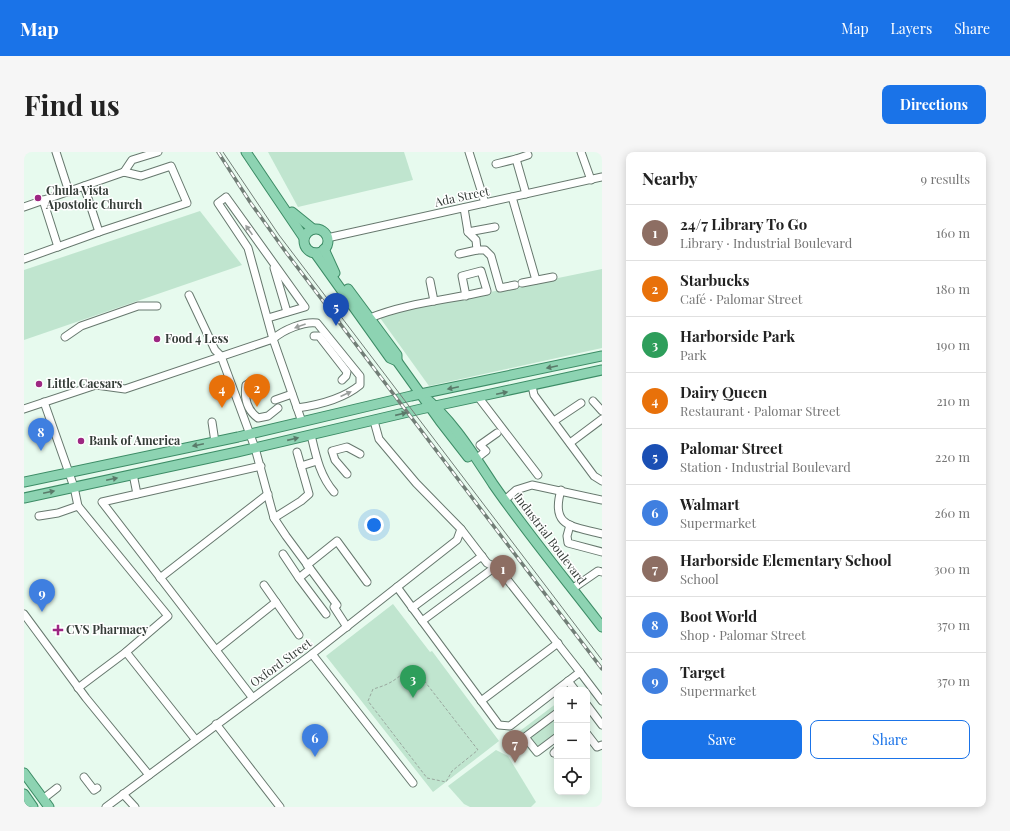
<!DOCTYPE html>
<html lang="en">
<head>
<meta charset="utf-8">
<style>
	:root { --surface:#fff; --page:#f6f6f6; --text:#222; --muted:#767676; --line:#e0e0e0; --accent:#1a73e8 }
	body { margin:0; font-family:"Playfair Display",serif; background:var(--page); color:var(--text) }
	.controls { position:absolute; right:12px; bottom:12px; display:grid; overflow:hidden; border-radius:8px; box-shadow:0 2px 10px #0003 }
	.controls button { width:36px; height:36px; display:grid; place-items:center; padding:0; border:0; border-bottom:1px solid var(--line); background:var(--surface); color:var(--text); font:20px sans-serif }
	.you { position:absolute; left:350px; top:373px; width:14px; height:14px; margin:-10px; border:3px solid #fff; border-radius:50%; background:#1a73e8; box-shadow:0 0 0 6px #1a73e833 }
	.badge { display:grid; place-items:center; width:26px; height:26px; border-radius:50%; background:var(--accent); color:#fff; font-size:13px; font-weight:700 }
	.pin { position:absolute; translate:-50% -33px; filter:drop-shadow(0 1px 2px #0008) }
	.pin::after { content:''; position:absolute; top:21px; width:14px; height:12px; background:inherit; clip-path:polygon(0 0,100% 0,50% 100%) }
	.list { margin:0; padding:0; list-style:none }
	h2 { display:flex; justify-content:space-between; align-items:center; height:52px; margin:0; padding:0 16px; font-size:17px }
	h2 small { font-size:13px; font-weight:400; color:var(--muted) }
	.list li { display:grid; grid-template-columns:26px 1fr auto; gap:12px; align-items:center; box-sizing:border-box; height:56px; padding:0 16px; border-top:1px solid var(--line) }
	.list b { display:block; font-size:15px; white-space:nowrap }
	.list p { margin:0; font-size:13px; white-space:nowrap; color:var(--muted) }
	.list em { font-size:13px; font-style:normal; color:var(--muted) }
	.actions { display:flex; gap:8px; padding:12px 16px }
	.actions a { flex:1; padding:9px 0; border:1px solid var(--accent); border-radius:8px; text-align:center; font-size:14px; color:var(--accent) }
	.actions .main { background:var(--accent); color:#fff }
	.icon { flex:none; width:22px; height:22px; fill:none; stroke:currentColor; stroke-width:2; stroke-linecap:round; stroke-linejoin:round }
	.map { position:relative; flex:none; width:578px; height:655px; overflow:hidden; border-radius:8px }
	header { display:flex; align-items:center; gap:24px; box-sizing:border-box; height:56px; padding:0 20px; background:var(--accent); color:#fff }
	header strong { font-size:19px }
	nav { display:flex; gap:22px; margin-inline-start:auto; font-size:14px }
	.intro { display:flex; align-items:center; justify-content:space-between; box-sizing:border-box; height:96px; padding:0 24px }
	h1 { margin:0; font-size:28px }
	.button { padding:10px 18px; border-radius:8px; background:var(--accent); color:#fff; font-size:14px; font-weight:700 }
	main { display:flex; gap:24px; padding:0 24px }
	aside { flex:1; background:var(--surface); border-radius:8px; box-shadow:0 2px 10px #0003 }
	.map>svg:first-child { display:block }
	.green { fill:#c0e5cf }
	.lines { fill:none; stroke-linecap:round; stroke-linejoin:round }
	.minor-casing { stroke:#67786e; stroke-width:9 }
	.major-casing { stroke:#3d8c66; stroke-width:11 }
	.path { stroke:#99a79e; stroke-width:1; stroke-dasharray:3 2; stroke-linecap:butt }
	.minor { stroke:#fff; stroke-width:7 }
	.major { stroke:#8dd3b2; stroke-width:9 }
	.tram { stroke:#727e77; stroke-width:1 }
	.rail-casing { stroke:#727e77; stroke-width:3.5 }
	.rail { stroke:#fff; stroke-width:2; stroke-dasharray:6; stroke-linecap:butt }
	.oneway { fill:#9a9e9c }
	.oneway2 { fill:#597a69 }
	.poi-dot { fill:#9d2782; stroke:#fff; stroke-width:1.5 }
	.labels { text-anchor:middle; stroke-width:3; stroke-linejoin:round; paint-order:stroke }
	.poi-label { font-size:12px; font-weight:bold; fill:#363e39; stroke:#fff; text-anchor:start }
	.street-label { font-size:12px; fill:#363e39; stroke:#fff }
</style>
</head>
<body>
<header>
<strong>Map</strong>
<nav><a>Map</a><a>Layers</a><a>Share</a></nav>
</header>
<div class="intro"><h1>Find us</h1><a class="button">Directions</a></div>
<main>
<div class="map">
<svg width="578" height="655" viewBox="0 0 578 655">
	<rect width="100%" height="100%" fill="#e7faee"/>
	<g class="green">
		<polygon points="244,0 380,0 389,28 274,55"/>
		<polygon points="176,59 218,113 0,188 0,118"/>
		<polygon points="578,117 578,196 405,234 354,163"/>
		<polygon points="369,452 406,500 408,499 475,589 409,640 302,504"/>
		<polygon points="533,551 533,589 511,605 492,582"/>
		<polygon points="472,598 484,604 512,650 507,655 446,655 440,652 424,634"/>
	</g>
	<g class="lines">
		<defs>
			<g id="minor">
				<polyline points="32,0 45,40"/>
				<polyline points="445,0 461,51"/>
				<polyline points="557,0 567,28"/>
				<polyline points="492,7 504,3"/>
				<polyline points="472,12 492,7 502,42"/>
				<polyline points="100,20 108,8 134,0"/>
				<polyline points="60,34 75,80 163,51 147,14 117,24 100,20"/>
				<polyline points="488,45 512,128"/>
				<polyline points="19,48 34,95"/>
				<polyline points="0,55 100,20"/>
				<polyline points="440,56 444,80 471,75"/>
				<polyline points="303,86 578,25"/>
				<polyline points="453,98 461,98 467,104 476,136 491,133"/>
				<polyline points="435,102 453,98 452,88 444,80"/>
				<polyline points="0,107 75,80"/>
				<polyline points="250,116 263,160"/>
				<polyline points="406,129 410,149"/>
				<polyline points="498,131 529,125"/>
				<polyline points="165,143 191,198 197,204 231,296 250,366 277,349 285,342 277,314"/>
				<polyline points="244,166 281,155 202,45 194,51 224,96 249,187 278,270"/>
				<path d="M346,166C382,151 424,148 463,139L457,119L438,124L442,144"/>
				<polyline points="290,184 295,184 323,220 322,224 318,228"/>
				<polyline points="41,185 57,174 114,154 133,154"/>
				<path d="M227,230L222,233C220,246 223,258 234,266L244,264L254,256"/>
				<polyline points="508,234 510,243 570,324 578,329"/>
				<polyline points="455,246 514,323"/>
				<polyline points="251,248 268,242"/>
				<polyline points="569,249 578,259"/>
				<polyline points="20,250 50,335 54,354"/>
				<path d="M0,257L72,233L101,237L249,187C259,178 280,169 293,171L336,224V233C319,247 295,253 273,256"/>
				<polyline points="350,269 355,287 392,331 437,377 463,411 475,417 556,520"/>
				<polyline points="530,269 557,251"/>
				<polyline points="188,270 191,290"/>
				<path d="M287,283C292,304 296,324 310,340"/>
				<polyline points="546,291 578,267"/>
				<polyline points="273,300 277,314 293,309"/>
				<polyline points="453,306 462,299 456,293 473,281"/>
				<polyline points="109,322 113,342"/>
				<polyline points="323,322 311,308 308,299 323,295 336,302"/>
				<path d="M537,338C526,376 549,374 578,382"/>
				<polyline points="481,348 492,338 508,333 578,348"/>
				<polyline points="15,364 34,361 54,354 144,464 102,500 54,536"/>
				<polyline points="250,366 262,384 313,453"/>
				<polyline points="546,373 543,384 544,391 578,400"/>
				<polyline points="259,402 275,426 286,417"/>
				<polyline points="283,413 313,389 343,430"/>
				<polyline points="136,426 244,342"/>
				<polyline points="275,426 302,462"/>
				<polyline points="240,433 275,483"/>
				<polyline points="373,435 475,573 486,574 556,520 578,549"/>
				<polyline points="548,437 574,419 578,420"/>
				<polyline points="310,455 323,475"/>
				<polyline points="388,456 458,404"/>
				<polyline points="0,462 62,546 125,623"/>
				<polyline points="398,469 471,415"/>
				<polyline points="192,498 252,450"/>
				<polyline points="102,500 171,587"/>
				<polyline points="288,502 389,631"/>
				<polyline points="544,529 551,538"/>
				<polyline points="228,545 78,350 237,314"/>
				<polyline points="457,549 534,491"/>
				<polyline points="563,553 578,573"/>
				<polyline points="533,561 501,585 513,600 533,585"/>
				<polyline points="192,572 256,655"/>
				<polyline points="563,582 573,595 578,593"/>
				<polyline points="530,601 533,598"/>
				<polyline points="60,625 70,638 73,636"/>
				<polyline points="99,642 111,655"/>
				<polyline points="19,647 33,636"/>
				<polyline points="82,655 288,502 433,388 437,377"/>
			</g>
			<g id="major">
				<polyline points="222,0 280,86"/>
				<polyline points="268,60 289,77"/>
				<circle cx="292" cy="89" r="12"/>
				<polyline points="300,97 311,121"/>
				<polyline points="291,101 366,206 373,209 416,269 444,305"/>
				<polyline points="324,137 373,203 373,209"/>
				<path d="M397,242C428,267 448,300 469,332C503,381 542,428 578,475"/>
				<polyline points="0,330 214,285 387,244 578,204"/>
				<polyline points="0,346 213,300 397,257 578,218"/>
				<polyline points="0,621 25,655"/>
				<polyline points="0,642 9,655"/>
			</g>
		</defs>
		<use href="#minor" class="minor-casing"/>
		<use href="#major" class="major-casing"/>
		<path class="path" d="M388,513L454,598L428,619L422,630L403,626L344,549L349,537C368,532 374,526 388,513Z"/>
		<use href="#minor" class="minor"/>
		<use href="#major" class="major"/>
		<polyline class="tram" points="199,0 255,83 578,508"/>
		<defs>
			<polyline id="rail" points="194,0 226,50 261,99 578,517"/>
		</defs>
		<use href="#rail" class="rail-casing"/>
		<use href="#rail" class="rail"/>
	</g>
	<defs><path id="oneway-solid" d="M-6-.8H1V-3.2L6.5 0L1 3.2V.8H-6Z"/></defs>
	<g class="oneway">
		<use href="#oneway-solid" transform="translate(225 78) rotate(-125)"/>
		<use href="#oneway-solid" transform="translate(276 174) rotate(160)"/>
		<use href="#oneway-solid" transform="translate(322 242) rotate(-24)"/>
	</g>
	<g class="oneway2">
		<use href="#oneway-solid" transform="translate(528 215) rotate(168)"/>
		<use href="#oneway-solid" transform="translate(429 236) rotate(168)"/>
		<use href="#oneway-solid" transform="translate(478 241) rotate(-12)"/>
		<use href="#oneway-solid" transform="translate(377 262) rotate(-13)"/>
		<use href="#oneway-solid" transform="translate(269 287) rotate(-13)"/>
		<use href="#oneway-solid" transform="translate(174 293) rotate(168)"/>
		<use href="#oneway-solid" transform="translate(88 327) rotate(-12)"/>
		<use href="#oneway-solid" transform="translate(25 340) rotate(-12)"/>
	</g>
	<g class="poi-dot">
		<circle cx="14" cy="46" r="4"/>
		<circle cx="133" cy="187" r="4"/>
		<circle cx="15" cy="232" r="4"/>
		<circle cx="57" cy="289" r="4"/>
		<path d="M32 472h4v4h4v4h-4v4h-4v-4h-4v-4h4z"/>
	</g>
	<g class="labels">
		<g class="poi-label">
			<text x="22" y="43">Chula Vista<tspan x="22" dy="14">Apostolic Church</tspan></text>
			<text x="141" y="191">Food 4 Less</text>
			<text x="23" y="236">Little Caesars</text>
			<text x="65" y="293">Bank of America</text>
			<text x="42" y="482">CVS Pharmacy</text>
		</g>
		<g class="street-label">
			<text transform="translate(438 45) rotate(-12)" y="4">Ada Street</text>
			<text transform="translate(526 387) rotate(53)" y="4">Industrial Boulevard</text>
			<text transform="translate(257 511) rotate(-36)" y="4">Oxford Street</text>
		</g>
	</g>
</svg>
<div class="controls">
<button>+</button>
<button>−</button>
<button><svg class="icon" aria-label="locate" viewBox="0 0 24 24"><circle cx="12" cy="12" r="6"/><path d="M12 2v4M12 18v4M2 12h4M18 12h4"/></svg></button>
</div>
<div class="you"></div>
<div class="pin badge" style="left:479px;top:436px;background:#8d6e63">1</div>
<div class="pin badge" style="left:233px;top:255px;background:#e8710a">2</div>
<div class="pin badge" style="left:389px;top:546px;background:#2e9e5b">3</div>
<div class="pin badge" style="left:198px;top:256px;background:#e8710a">4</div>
<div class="pin badge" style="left:312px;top:174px;background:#1a4fb4">5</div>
<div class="pin badge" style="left:291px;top:605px;background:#3f7fe0">6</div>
<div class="pin badge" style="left:491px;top:611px;background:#8d6e63">7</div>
<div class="pin badge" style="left:17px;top:299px;background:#3f7fe0">8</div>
<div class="pin badge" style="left:18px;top:460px;background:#3f7fe0">9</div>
</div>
<aside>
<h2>Nearby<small>9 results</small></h2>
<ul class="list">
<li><span class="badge" style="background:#8d6e63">1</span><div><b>24/7 Library To Go</b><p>Library · Industrial Boulevard</p></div><em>160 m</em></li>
<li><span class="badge" style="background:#e8710a">2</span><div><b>Starbucks</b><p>Café · Palomar Street</p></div><em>180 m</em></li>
<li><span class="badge" style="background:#2e9e5b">3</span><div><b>Harborside Park</b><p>Park</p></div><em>190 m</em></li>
<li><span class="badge" style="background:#e8710a">4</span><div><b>Dairy Queen</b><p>Restaurant · Palomar Street</p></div><em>210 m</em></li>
<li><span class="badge" style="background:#1a4fb4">5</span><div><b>Palomar Street</b><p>Station · Industrial Boulevard</p></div><em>220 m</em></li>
<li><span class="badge" style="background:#3f7fe0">6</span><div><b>Walmart</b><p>Supermarket</p></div><em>260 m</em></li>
<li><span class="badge" style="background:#8d6e63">7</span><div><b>Harborside Elementary School</b><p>School</p></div><em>300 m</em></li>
<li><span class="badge" style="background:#3f7fe0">8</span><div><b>Boot World</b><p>Shop · Palomar Street</p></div><em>370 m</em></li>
<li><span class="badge" style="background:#3f7fe0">9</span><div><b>Target</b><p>Supermarket</p></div><em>370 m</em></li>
</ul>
<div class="actions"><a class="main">Save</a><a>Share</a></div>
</aside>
</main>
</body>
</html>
